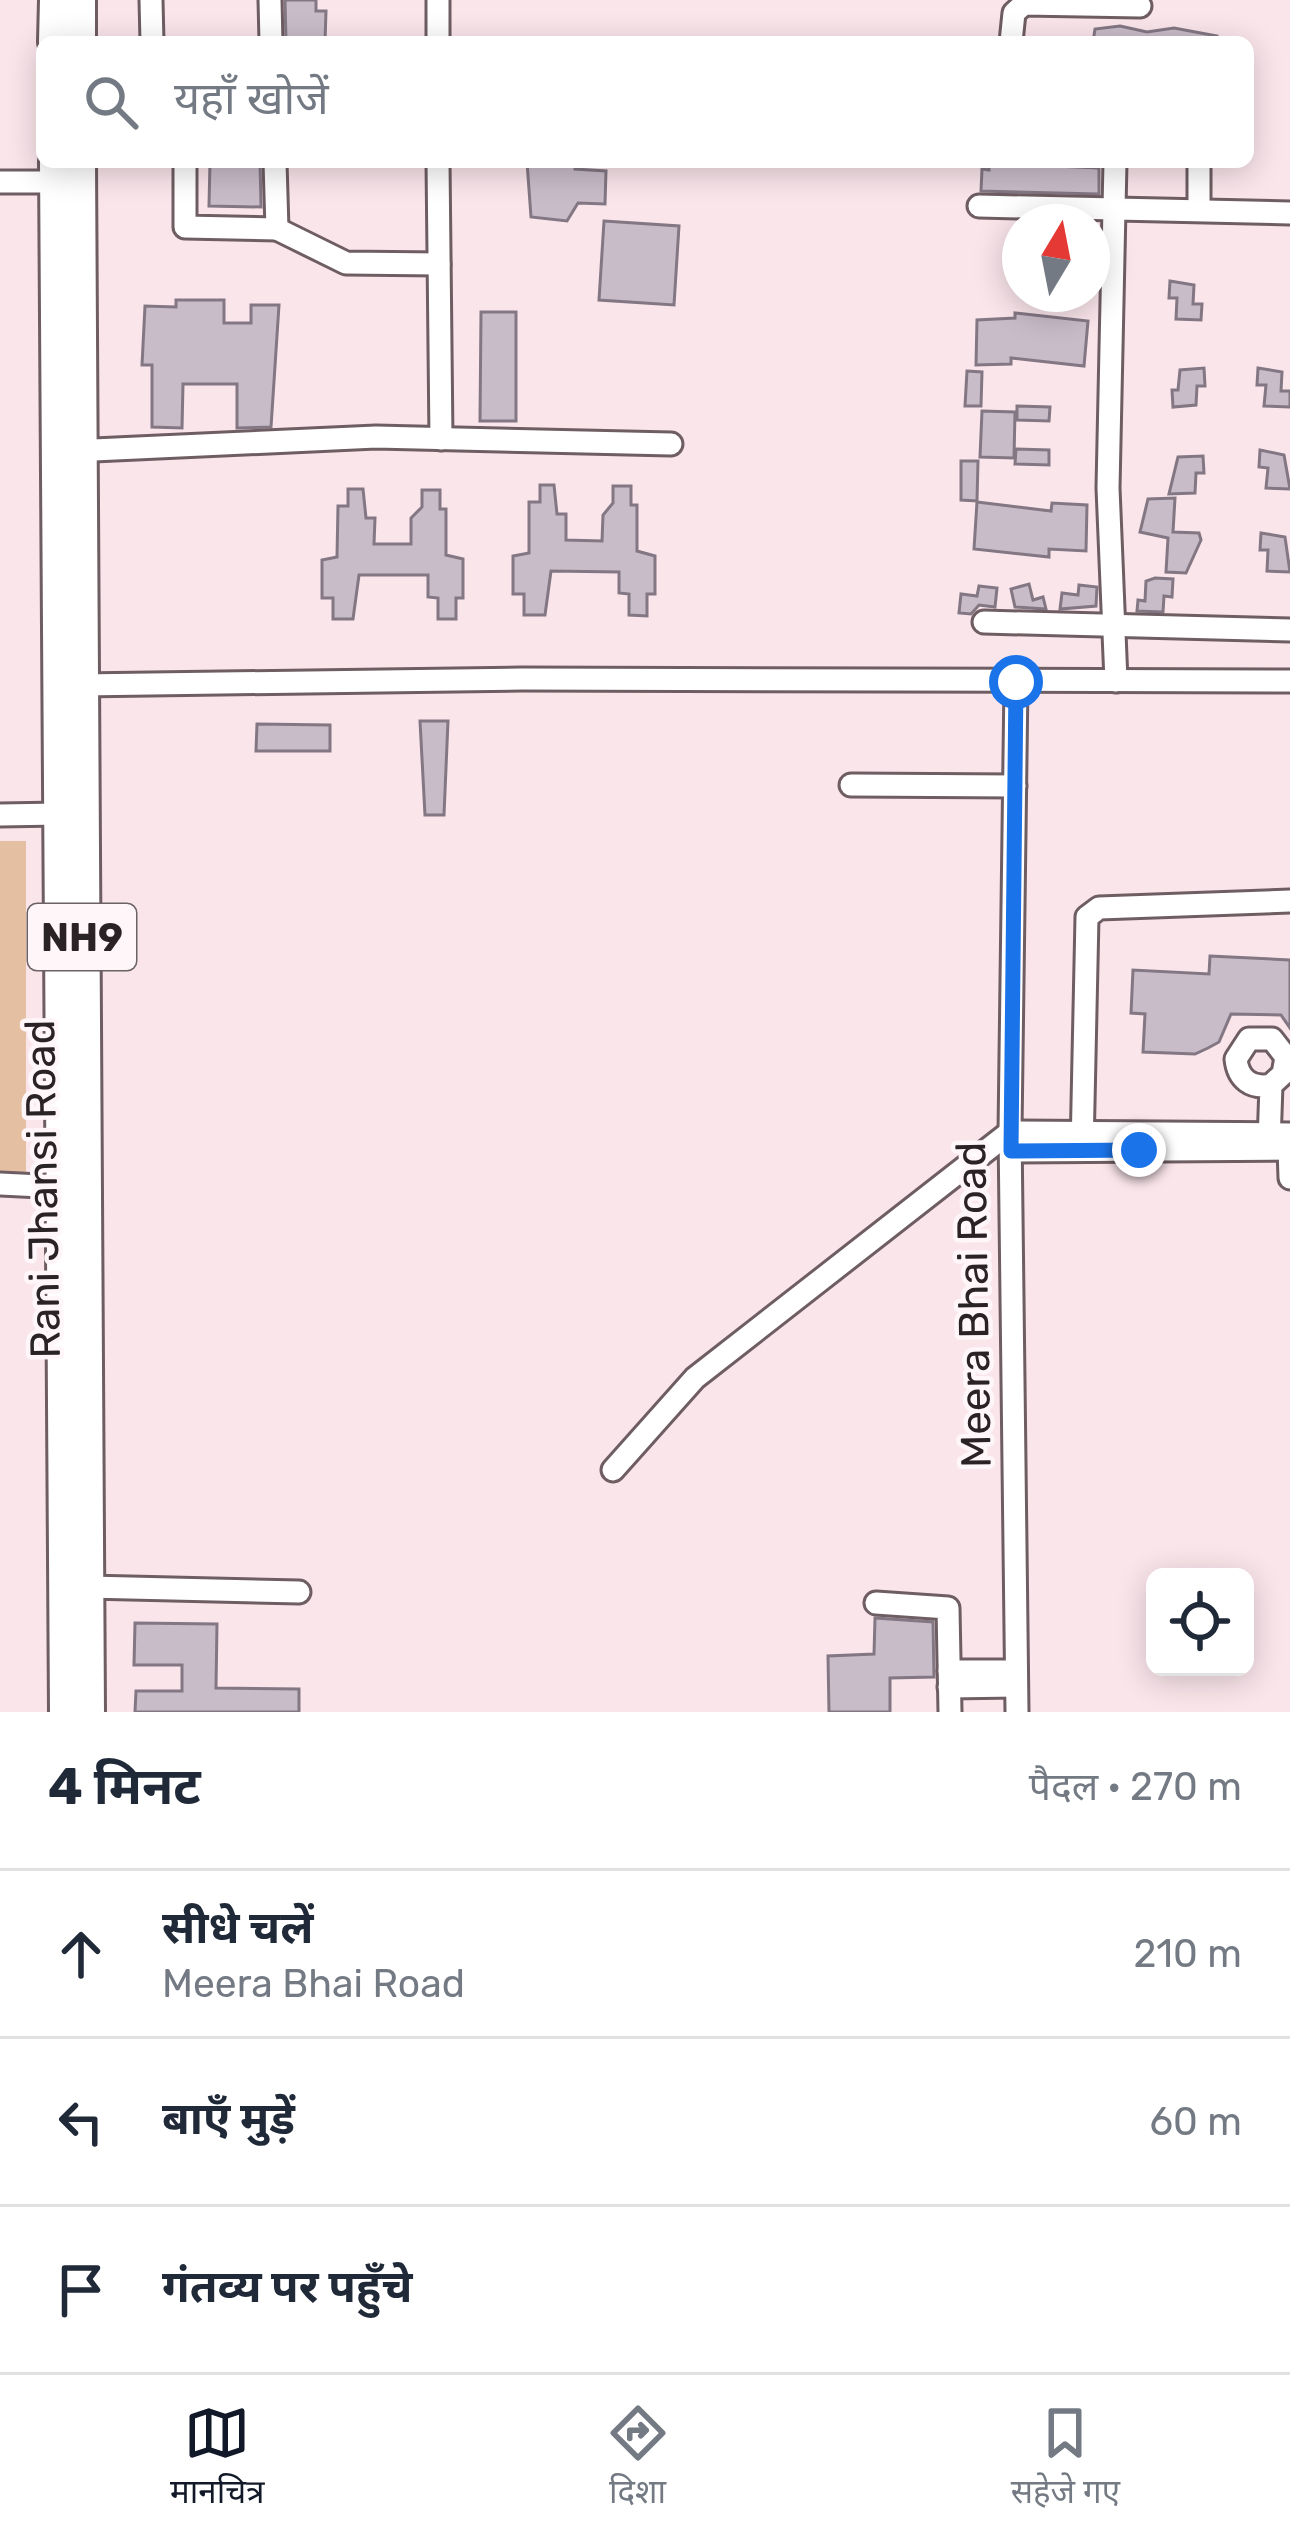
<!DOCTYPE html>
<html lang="hi">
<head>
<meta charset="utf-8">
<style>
	:root { --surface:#fff; --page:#f2f2f3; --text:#1f2937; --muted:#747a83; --line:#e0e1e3; --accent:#111827 }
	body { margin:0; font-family:Rubik,"Noto Sans Devanagari",sans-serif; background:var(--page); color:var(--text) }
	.controls { position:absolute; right:36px; bottom:36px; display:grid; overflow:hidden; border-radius:18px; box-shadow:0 6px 30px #0003 }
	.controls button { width:108px; height:108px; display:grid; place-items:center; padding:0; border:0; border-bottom:3px solid var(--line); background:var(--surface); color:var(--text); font:60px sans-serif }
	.compass { position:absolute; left:1002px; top:204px; width:108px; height:108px; border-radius:50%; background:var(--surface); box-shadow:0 6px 30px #0003; rotate:10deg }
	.stop { position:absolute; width:36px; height:36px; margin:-27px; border:9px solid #1a73e8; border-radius:50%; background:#fff }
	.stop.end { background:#1a73e8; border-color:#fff; box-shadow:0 3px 12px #0008 }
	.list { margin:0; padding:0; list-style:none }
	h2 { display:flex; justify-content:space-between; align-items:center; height:156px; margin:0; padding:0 48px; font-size:51px }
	h2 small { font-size:39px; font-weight:400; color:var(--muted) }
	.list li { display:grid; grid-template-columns:78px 1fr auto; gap:36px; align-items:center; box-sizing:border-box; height:168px; padding:0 48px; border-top:3px solid var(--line) }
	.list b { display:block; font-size:45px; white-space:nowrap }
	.list p { margin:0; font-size:39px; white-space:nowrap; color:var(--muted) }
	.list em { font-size:39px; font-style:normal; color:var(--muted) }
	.icon { flex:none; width:66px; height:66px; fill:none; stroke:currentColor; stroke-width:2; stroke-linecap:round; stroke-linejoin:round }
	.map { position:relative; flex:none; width:1290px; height:1712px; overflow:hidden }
	.search { position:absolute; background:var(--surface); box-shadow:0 6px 30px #0003; left:36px; right:36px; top:36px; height:132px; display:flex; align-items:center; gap:30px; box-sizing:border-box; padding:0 42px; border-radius:18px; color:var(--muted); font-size:45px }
	.sheet { height:660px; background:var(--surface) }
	nav { display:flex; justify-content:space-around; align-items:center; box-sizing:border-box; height:168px; border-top:3px solid var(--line); background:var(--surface); font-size:33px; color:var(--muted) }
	nav a { display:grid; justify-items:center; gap:6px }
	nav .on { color:var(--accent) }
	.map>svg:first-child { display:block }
	.green { fill:#e4bfa2 }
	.building { fill:#c9bcc9; stroke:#837783; stroke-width:3 }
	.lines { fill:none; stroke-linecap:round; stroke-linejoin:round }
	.minor-casing { stroke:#6e5d62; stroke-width:27 }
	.highway-casing { stroke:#6e5d62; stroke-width:36 }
	.minor { stroke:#fff; stroke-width:21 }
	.highway { stroke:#fff; stroke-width:30 }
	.route { stroke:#1a73e8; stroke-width:15 }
	.labels { text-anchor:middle; stroke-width:9; stroke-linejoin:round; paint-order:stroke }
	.shield { fill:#fef6f9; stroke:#6a6265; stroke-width:3 }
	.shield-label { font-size:39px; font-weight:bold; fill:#2a2325 }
	.street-label { font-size:42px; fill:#2a2325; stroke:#fef6f9 }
</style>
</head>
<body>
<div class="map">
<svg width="1290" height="1712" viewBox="0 0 1290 1712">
	<rect width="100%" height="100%" fill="#fae5eb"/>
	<polygon class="green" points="0,841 26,841 26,1185 0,1184"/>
	<g class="building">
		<polygon points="285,0 316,0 316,11 326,11 325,42 286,42"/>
		<polygon points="1120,26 1147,32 1174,28 1217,36 1217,42 1093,42 1095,29"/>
		<polygon points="210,162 260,162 261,207 209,206"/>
		<polygon points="527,162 575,162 575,169 606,171 605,204 578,203 567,221 531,217"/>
		<polygon points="989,163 1099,168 1099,194 981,191 982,169 989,170"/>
		<polygon points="604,221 679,226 674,305 599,300"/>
		<polygon points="1170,281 1194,285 1193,304 1202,304 1201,320 1176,319 1177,298 1169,298"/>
		<polygon points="176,300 224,300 224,323 251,323 251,305 279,305 271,427 237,428 237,384 183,384 182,428 152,427 152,365 142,365 145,306 176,307"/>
		<polygon points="481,312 516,312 516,421 480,421"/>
		<polygon points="1015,313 1088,321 1084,366 1011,358 1011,364 976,365 977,320 1015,318"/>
		<polygon points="1204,368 1205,386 1197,386 1196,405 1173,407 1172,390 1178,390 1180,370"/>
		<polygon points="1258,368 1282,372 1281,391 1290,391 1290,407 1264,406 1266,385 1257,385"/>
		<polygon points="967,371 982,372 981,406 965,406"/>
		<polygon points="1017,406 1050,407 1049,421 1017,420"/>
		<polygon points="982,411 1015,412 1014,458 980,457"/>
		<polygon points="1016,449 1049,450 1049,465 1015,464"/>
		<polygon points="1260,450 1284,455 1290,489 1266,488 1268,468 1259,467"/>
		<polygon points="1203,456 1204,473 1196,473 1195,493 1169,494 1178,457"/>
		<polygon points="961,461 978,461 977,501 961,500"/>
		<polygon points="540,485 554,485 557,514 566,514 566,540 602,541 603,515 613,503 613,486 631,486 631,505 637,505 637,551 655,556 655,594 647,594 647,616 629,615 629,594 619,593 619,572 551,571 545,615 524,615 524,594 513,594 513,556 529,553 529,502 540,502"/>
		<polygon points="348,489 363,489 366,518 375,518 374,544 411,544 411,518 422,507 422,490 440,490 440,509 446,509 446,555 463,559 463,598 456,598 456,619 438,619 438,598 428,597 428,575 359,575 353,619 333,619 333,598 322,598 322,560 337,557 338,506 348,506"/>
		<polygon points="1175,498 1173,532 1199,533 1201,540 1186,573 1166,572 1168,538 1140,532 1148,499"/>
		<polygon points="977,502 1051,511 1052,503 1087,505 1086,551 1049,549 1049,557 974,549"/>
		<polygon points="1261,533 1285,537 1290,572 1267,571 1268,550 1260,550"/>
		<polygon points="1155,578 1173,579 1172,597 1164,596 1163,612 1137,611 1138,600 1145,601 1146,581"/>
		<polygon points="1029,584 1033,600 1043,597 1046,609 1015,607 1011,589"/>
		<polygon points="1079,585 1097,587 1096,606 1060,609 1062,593 1078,595"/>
		<polygon points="979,586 997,588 995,607 979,605 971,614 959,613 961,594 977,596"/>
		<polygon points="420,721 448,721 444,815 425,815"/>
		<polygon points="257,724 330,725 330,751 256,751"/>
		<polygon points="1210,956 1290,960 1290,1028 1281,1015 1231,1014 1219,1042 1208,1048 1195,1054 1143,1052 1145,1014 1131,1013 1133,970 1209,974"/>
		<polygon points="875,1618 933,1622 934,1677 890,1678 890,1712 829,1712 828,1656 874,1654"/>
		<polygon points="135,1623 217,1624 216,1688 299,1689 299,1712 135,1712 136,1691 182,1691 182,1665 134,1665"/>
	</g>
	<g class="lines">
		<defs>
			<g id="minor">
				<polyline points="151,0 152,42"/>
				<polyline points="270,0 271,42"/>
				<polyline points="438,0 438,42"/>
				<polyline points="1011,42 1014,13 1024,4 1140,6"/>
				<polyline points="185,162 185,227 277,229 275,162"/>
				<polyline points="438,162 441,439"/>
				<polyline points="1115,162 1108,488 1116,681"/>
				<polyline points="0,182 55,182"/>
				<polyline points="979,206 1290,213"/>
				<polyline points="1199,210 1199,162"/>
				<polyline points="277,229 346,263 439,264"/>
				<polyline points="72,451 376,437 671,444"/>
				<polyline points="984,622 1290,630"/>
				<polyline points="1016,682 1010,1132 1017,1712"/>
				<polyline points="80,685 521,679 1290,681"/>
				<polyline points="851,785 1015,786"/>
				<polyline points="0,815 59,814"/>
				<path d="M1269,1143L1271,1085L1283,1074L1286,1057L1272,1039H1249L1236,1059C1238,1079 1251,1089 1271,1085"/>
				<polyline points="1289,1149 1290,1178"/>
				<polyline points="1082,1150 1087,917 1099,908 1290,901"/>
				<polyline points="1011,1151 1290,1149"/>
				<polyline points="0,1184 61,1187"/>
				<polyline points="613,1470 695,1378 1010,1132 1290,1134"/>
				<polyline points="88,1587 299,1592"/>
				<polyline points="876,1603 948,1608 950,1712"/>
				<polyline points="949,1671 1016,1671"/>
				<polyline points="949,1687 1016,1686"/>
			</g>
			<g id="highway">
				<polyline points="54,42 55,0"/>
				<polyline points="80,42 80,0"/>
				<polyline points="55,162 65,1712"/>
				<polyline points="80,162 89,1712"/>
			</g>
		</defs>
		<use href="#minor" class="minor-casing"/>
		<use href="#highway" class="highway-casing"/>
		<use href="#minor" class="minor"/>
		<use href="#highway" class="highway"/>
	</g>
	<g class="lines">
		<polyline class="route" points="1016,682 1011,1151 1139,1150"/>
	</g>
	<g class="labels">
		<rect class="shield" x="28" y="904" width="108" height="66" rx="9"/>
		<g class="shield-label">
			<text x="82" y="951">NH9</text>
		</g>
		<g class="street-label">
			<text transform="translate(42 1189) rotate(-91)" y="15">Rani Jhansi Road</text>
			<text transform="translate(973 1305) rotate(-91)" y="15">Meera Bhai Road</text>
		</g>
	</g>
</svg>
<div class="controls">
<button><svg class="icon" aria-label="locate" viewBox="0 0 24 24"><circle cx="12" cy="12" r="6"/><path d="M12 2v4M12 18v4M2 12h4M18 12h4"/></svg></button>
</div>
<svg class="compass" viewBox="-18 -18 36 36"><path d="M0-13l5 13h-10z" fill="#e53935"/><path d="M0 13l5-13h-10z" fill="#747a83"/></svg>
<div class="stop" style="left:1016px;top:682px"></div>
<div class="stop end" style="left:1139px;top:1150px"></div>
<div class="search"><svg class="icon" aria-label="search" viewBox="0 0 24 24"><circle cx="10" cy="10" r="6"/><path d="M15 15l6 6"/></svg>यहाँ खोजें</div>
</div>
<section class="sheet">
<h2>4 मिनट<small>पैदल · 270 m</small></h2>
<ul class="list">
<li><svg class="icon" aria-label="ahead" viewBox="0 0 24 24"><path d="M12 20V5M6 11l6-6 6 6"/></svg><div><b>सीधे चलें</b><p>Meera Bhai Road</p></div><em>210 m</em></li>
<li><svg class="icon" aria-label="left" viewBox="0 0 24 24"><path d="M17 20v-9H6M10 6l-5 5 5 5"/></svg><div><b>बाएँ मुड़ें</b></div><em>60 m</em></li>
<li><svg class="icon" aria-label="arrive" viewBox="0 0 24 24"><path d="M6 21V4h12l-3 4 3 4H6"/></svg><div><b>गंतव्य पर पहुँचे</b></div></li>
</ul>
</section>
<nav>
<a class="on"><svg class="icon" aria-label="map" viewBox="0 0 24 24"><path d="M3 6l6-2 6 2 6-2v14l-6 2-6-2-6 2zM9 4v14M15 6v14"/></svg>मानचित्र</a>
<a><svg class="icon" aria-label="directions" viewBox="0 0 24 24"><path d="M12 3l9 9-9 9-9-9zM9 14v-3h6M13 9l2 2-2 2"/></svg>दिशा</a>
<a><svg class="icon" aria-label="saved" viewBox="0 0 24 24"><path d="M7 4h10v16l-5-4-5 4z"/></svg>सहेजे गए</a>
</nav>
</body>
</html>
